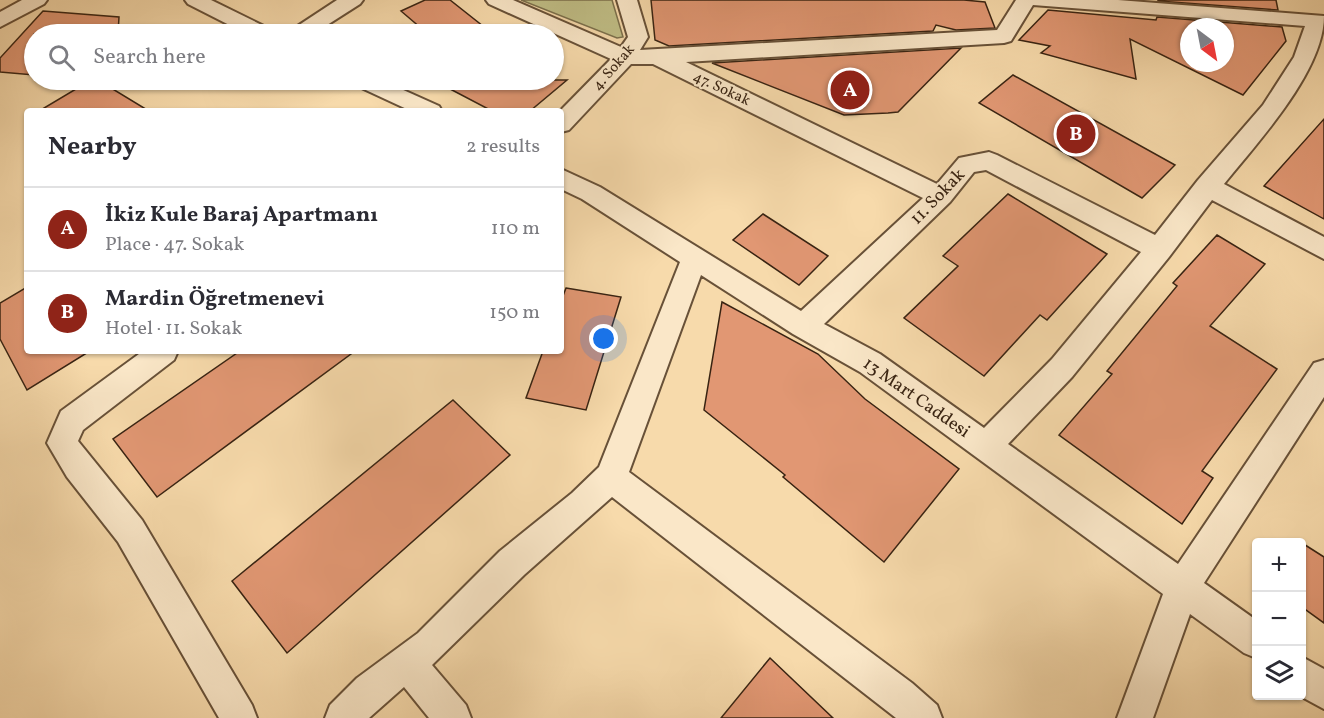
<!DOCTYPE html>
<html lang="en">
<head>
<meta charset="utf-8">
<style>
	:root { --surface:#fff; --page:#f2f2f3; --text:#2b2b33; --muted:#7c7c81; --line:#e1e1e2; --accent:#8f2418 }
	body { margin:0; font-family:Vollkorn,serif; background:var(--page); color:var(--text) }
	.controls { position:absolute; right:18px; bottom:18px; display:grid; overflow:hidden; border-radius:6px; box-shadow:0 2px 4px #0004 }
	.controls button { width:54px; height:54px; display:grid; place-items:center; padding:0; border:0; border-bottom:2px solid var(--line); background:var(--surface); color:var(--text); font:30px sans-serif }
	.compass { position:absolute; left:1180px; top:18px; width:54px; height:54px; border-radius:50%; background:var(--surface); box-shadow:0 2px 4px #0004; rotate:148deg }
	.you { position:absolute; left:604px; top:339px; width:21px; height:21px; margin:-15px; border:4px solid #fff; border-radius:50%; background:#1a73e8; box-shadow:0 0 0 9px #1a73e833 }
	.badge { display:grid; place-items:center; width:39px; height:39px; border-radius:50%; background:var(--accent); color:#fff; font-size:20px; font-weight:700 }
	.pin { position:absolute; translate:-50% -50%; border:3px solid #fff; box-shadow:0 2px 6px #0006 }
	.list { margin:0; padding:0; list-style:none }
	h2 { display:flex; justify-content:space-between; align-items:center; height:78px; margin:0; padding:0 24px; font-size:26px }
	h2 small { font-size:20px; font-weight:400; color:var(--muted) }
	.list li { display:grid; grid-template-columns:39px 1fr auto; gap:18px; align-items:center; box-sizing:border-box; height:84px; padding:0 24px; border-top:2px solid var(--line) }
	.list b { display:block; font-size:22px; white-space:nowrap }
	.list p { margin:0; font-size:20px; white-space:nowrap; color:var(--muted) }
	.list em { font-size:20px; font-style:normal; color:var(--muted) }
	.icon { flex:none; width:33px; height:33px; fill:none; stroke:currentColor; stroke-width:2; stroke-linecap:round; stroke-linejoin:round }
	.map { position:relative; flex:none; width:1324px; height:718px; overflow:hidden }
	.search { position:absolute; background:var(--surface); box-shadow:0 2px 4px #0004; left:24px; top:24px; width:540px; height:66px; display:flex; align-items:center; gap:15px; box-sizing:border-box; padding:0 21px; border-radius:33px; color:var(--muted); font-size:22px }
	.panel { position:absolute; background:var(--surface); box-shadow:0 2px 4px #0004; left:24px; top:108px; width:540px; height:246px; border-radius:6px }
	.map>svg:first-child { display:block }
	.green { fill:#c0be86; stroke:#7c704c; stroke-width:1.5 }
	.building { fill:#e19773; stroke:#382312; stroke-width:1.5; fill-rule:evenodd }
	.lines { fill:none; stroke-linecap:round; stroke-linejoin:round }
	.minor-casing { stroke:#685138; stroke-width:4 }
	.minor { fill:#fae7c8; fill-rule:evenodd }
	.labels { text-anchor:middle; stroke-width:4.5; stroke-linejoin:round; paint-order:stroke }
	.far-street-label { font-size:15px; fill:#382312; stroke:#fae7c8 }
	.street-label { font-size:18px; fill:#382312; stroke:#fae7c8 }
</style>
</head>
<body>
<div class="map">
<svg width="1324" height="718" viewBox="0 0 1324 718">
	<rect width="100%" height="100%" fill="#f7daab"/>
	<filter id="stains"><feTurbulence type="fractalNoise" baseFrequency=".00333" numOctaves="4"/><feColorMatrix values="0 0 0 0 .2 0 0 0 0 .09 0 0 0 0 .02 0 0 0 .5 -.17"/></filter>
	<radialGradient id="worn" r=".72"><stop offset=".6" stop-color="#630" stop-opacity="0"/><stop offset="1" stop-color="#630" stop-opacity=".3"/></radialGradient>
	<polygon class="green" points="521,0 612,0 623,37 617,38"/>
	<g class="building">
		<polygon points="425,0 450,0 493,34 428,34 401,11"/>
		<polygon points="651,0 964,0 985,2 995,28 956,30 936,25 933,31 669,46 655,40"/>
		<polygon points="1158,0 1276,0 1278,10 1158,1"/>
		<path d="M1048,10L1156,20L1157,17L1282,27L1286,41L1243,95L1130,39L1136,79L1041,53L1050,46L1019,40ZM1189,27H1225V63H1189Z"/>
		<polygon points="43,11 119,17 118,34 34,34 34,75 0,72 0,58"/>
		<polygon points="961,48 898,112 888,113 844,115 712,63"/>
		<polygon points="1013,75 1175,165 1142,198 979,103"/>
		<polygon points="91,80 98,80 149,111 39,111"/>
		<polygon points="433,80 567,80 530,111 492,111"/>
		<polygon points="1324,119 1324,219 1264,186"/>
		<polygon points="1008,194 1107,254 1047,320 1040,315 984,376 904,318 958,266 943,256"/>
		<polygon points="763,214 828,256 799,285 733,240"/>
		<polygon points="1217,235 1265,264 1210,326 1277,369 1202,471 1213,478 1182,524 1059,435 1112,374 1107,371 1177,286 1173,283"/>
		<polygon points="27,287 27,351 90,351 27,390 0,339 0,303"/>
		<polygon points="566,288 621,297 586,410 526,398 543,351 561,351 561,301"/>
		<polygon points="722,302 818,354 865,399 959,469 884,562 783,477 785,475 704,410"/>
		<polygon points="240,351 355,351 157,497 113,439"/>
		<polygon points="453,400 510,455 287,653 232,581"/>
		<polygon points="1302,543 1324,557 1324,623 1302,607"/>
		<polygon points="770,658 833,718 721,718"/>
	</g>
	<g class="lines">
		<defs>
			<g id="minor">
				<polygon points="22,0 47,0 44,4 0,27 0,12"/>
				<polygon points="185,0 211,0 270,29 273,34 247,34 188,4"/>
				<polygon points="337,0 363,0 360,4 313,34 290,34 293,29"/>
				<path d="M486,0H513L621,47L628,37L617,0H637L648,37L640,50L997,30L1016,0H1118L1324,16C1324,71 1258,142 1224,184L1324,237V259L1212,200L1169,257L1072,377L1008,444L1178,564L1314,363L1324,360V397L1204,583L1256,620V658L1244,653L1190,614L1153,718H1117L1163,594L860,372L793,334L701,275L629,472L912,683L937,705L942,718H896L612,497L524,575L432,665L466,705L471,718H429L404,687L369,718H325L330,705L357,678L418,633L500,551L572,493L599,467L680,262L582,199L561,189V169L600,187L801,311L923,198L653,64H631L569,130L561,132L560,111L611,59L489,4ZM1033,5L1305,26L1294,57L1263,105L1198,180L1155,235L997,155L989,152L959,158L937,184L686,62L1004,43L1011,41ZM986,170L1141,252L1052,359L984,428L880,354L824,324L950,202L974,172Z"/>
				<polygon points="352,80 381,80 439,106 442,111 411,111 355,85"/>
				<polygon points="143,351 178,351 174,360 83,430 78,441 142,520 252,705 257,718 219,718 118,542 67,477 47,443 61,411"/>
				<polygon points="1302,657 1324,669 1324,709 1300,696"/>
			</g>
		</defs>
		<use href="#minor" class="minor-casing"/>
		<use href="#minor" class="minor"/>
	</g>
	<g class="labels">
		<g class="far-street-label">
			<text transform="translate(613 67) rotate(-49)" y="5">4. Sokak</text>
			<text transform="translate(722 88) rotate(25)" y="5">47. Sokak</text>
		</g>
		<g class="street-label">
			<text transform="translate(937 196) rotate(-46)" y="6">11. Sokak</text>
			<text transform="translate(917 397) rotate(35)" y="6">13 Mart Caddesi</text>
		</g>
	</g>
	<rect width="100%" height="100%" filter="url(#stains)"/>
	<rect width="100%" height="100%" fill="url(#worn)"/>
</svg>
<div class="controls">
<button>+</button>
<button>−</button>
<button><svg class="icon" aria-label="layers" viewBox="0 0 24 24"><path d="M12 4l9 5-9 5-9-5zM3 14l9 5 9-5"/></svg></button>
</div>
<svg class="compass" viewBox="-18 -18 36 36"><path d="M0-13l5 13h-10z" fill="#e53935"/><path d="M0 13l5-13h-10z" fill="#7c7c81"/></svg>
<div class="you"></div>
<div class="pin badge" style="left:850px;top:90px">A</div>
<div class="pin badge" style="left:1076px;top:134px">B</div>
<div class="search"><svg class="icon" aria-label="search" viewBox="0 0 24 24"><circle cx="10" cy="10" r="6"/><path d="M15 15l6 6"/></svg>Search here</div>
<section class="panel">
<h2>Nearby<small>2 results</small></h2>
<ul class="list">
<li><span class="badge">A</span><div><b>İkiz Kule Baraj Apartmanı</b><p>Place · 47. Sokak</p></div><em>110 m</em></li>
<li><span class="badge">B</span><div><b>Mardin Öğretmenevi</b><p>Hotel · 11. Sokak</p></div><em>150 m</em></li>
</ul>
</section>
</div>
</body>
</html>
